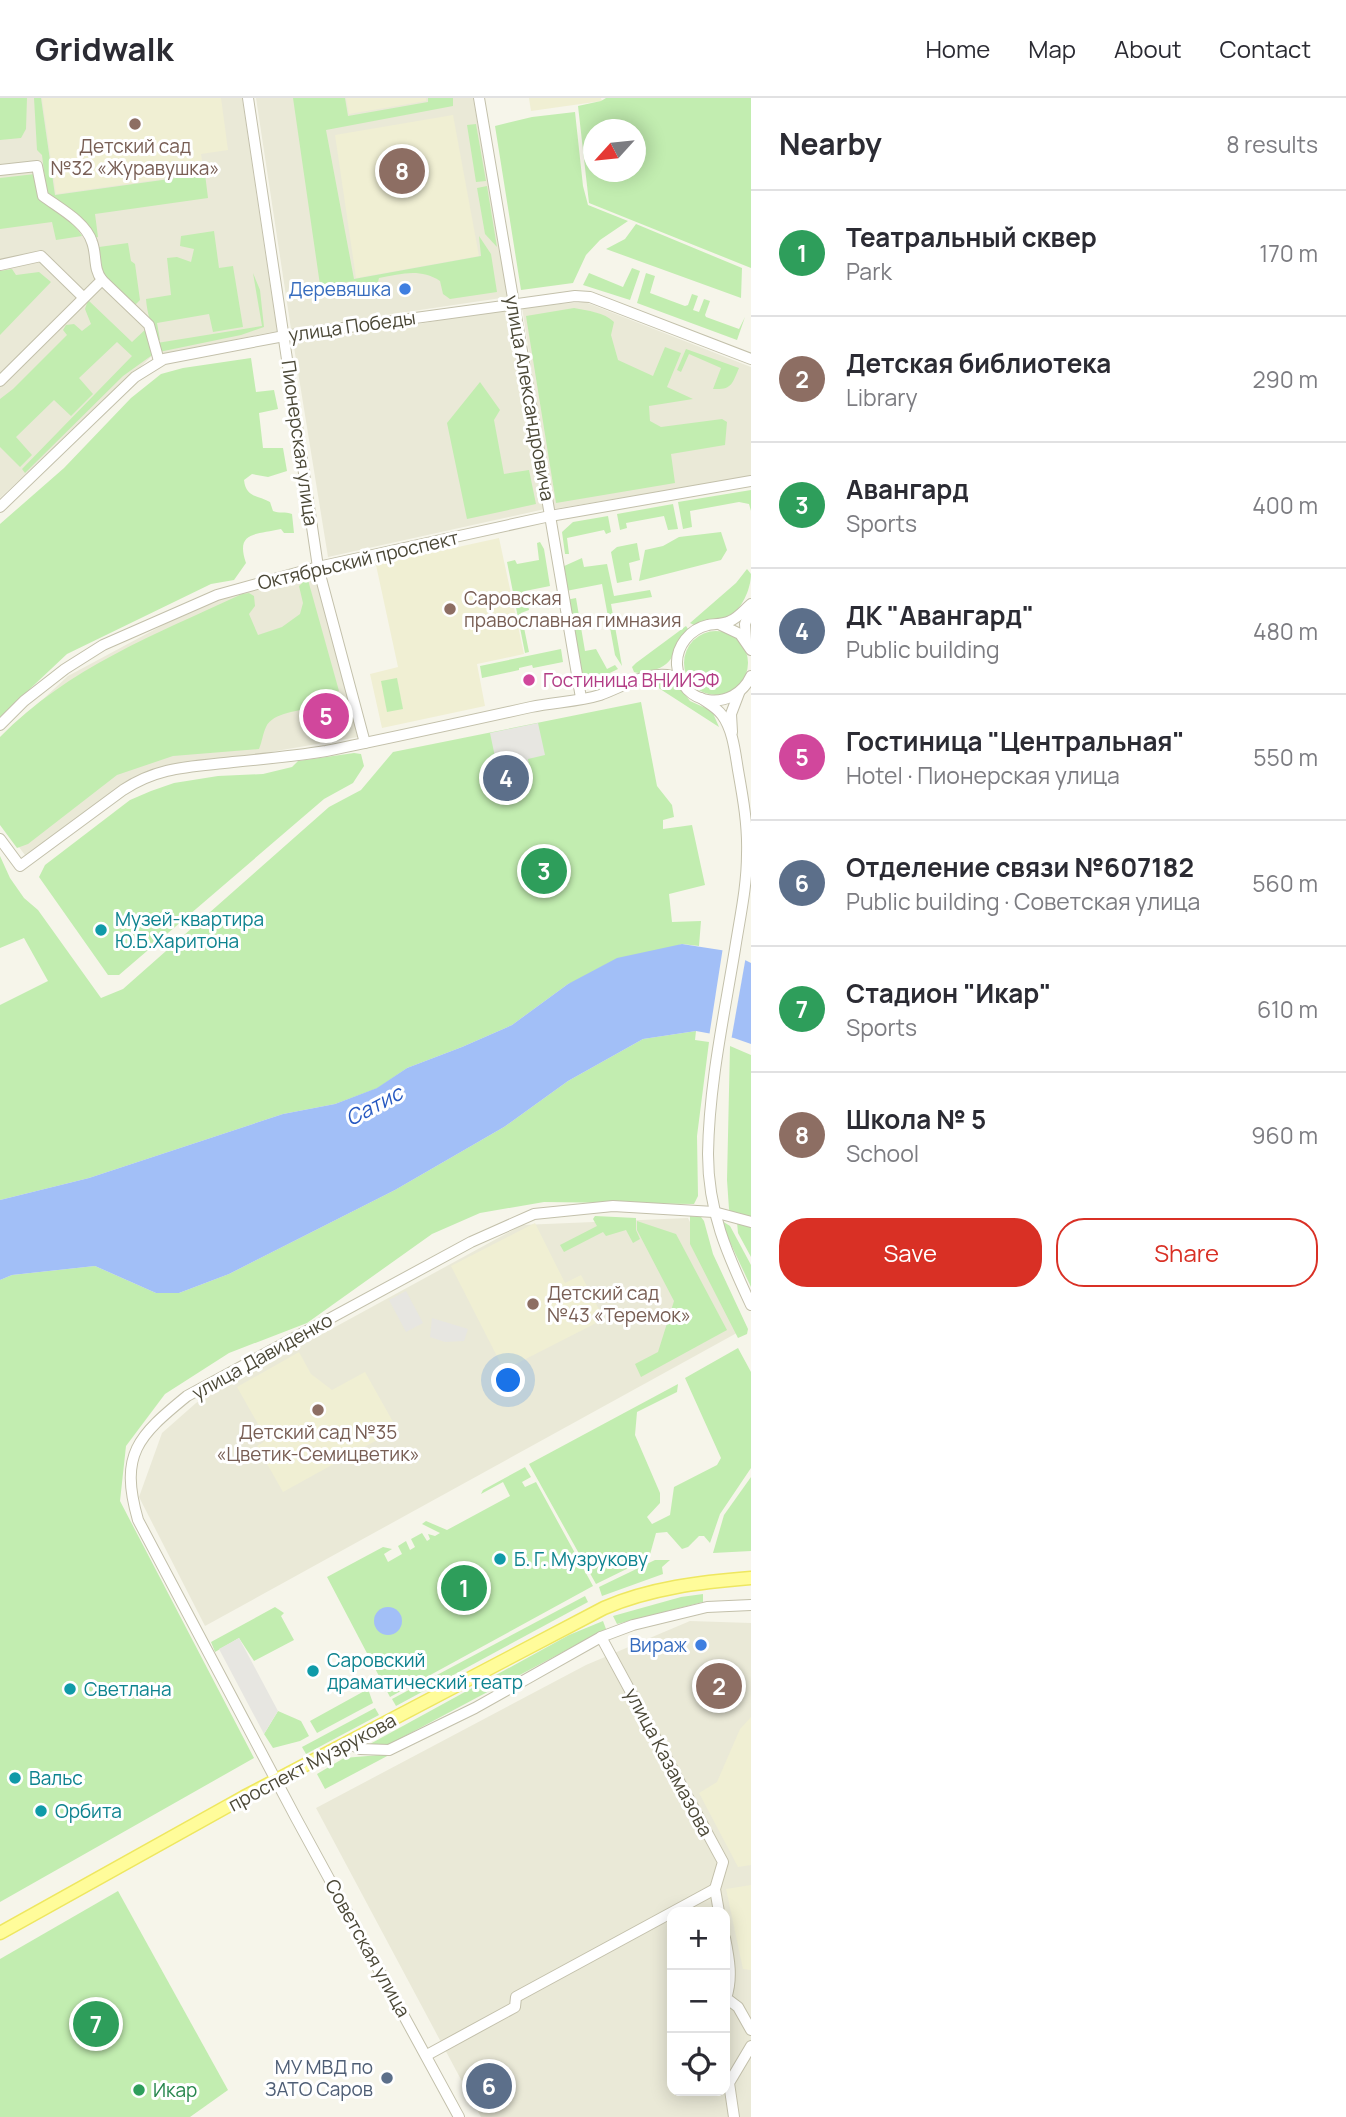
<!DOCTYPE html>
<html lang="en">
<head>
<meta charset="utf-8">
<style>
	:root { --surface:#fff; --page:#f2f2f3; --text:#2b2b33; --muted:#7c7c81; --line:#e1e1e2; --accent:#d93025 }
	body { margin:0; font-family:Manrope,sans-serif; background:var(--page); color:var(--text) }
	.controls { position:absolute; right:21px; bottom:21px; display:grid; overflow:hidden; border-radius:14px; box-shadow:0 4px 18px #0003 }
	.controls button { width:63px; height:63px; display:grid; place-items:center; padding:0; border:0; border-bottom:2px solid var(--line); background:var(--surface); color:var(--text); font:35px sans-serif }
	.compass { position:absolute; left:583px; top:21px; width:63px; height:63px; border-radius:50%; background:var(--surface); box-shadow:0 4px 18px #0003; rotate:243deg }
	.you { position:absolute; left:509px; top:1283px; width:24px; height:24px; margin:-18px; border:5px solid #fff; border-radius:50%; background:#1a73e8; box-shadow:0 0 0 10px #1a73e833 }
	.badge { display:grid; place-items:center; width:46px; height:46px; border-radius:50%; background:var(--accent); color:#fff; font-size:23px; font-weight:700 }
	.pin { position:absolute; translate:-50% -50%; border:4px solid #fff; box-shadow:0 2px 7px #0006 }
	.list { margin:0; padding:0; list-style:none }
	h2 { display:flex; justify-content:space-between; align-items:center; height:91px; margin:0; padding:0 28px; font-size:30px }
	h2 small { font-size:23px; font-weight:400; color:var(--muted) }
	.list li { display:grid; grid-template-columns:46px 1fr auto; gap:21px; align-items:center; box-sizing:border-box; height:126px; padding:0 28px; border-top:2px solid var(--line) }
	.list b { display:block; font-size:26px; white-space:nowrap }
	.list p { margin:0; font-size:23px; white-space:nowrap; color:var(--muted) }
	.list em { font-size:23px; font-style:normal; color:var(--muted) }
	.actions { display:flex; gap:14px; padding:21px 28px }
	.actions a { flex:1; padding:16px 0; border:2px solid var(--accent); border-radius:28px; text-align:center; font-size:24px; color:var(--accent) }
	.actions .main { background:var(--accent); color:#fff }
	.icon { flex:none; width:38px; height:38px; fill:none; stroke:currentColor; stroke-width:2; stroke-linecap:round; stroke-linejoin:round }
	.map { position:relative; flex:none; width:751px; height:2019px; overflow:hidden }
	header { display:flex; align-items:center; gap:42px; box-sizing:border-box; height:98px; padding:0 35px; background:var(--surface); border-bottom:2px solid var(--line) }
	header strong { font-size:33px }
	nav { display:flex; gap:38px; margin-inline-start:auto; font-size:24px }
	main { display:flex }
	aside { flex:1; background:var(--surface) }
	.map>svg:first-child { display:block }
	.residential { fill:#eae9d7; fill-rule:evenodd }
	.education { fill:#f0efd3 }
	.green { fill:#c2edb0; fill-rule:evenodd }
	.parking { fill:#e7e6e1 }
	.water { fill:#a2bff7 }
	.pier { fill:#f6f5ea }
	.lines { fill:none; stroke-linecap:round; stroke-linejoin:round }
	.minor-casing { stroke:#c3c0ab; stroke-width:12 }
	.major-casing { stroke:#eee760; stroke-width:15 }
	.minor { stroke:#fff; stroke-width:10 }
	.major { stroke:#fffc9a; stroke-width:12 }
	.education-dot { fill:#8d6e63; stroke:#fff; stroke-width:2.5 }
	.shop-dot { fill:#3f7fe0; stroke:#fff; stroke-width:2.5 }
	.hotel-dot { fill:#d1479c; stroke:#fff; stroke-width:2.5 }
	.culture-dot { fill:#0f9aa8; stroke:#fff; stroke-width:2.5 }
	.service-dot { fill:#5c6f8a; stroke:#fff; stroke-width:2.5 }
	.leisure-dot { fill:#2e9e5b; stroke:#fff; stroke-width:2.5 }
	.labels { text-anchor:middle; stroke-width:6; stroke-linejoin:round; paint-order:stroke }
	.education-label { font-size:19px; fill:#785e54; stroke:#fff }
	.shop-label { font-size:19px; fill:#366cbe; stroke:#fff; text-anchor:end }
	.street-label { font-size:19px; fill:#4b4837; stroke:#fff }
	.hotel-label { font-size:19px; fill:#b23c85; stroke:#fff; text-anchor:start }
	.culture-label { font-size:19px; fill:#0d838f; stroke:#fff; text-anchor:start }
	.service-label { font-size:19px; fill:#4e5e75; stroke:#fff; text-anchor:end }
	.leisure-label { font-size:19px; fill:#27864d; stroke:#fff; text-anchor:start }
	.water-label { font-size:21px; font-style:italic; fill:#2658c1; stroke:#fff }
</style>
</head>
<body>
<header>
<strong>Gridwalk</strong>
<nav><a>Home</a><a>Map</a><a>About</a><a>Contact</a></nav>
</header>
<main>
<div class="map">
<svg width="751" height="2019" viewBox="0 0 751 2019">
	<rect width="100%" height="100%" fill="#f6f5ea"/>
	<g class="residential">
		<polygon points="0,0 242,0 277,233 152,258 0,400"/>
		<polygon points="256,0 473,0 508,199 291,231"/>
		<polygon points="585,204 751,269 751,379 553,411 522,209"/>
		<polygon points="511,210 545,411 328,459 293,243 384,232"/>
		<polygon points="316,474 358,639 152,674 31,765 0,724 0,641 68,578 219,497"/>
		<polygon points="688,1120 744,1231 205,1528 139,1399 162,1335 196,1305 522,1127"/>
		<path d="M690,1523L751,1525V2019H481L316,1710L586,1567ZM672,1814H725V1993H672Z"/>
	</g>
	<g class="education">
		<polygon points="42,0 221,0 228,52 201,56 204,75 56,96"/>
		<polygon points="346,0 426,0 426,3 349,16"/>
		<polygon points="529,0 601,0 602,3 531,13"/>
		<polygon points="453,17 479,158 356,180 335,37"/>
		<polygon points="499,440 524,556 477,566 485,608 382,630 370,576 398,569 376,467"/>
		<polygon points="535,1125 565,1185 581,1177 604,1221 504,1272 451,1168"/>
		<polygon points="299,1254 311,1276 332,1292 365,1274 397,1331 283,1394 257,1348 267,1342 237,1289"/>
		<polygon points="751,1619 751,1767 738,1769 699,1695 717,1684 740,1631"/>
		<polygon points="751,1787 751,1872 743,1871 726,1791"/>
	</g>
	<g class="green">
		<polygon points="0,0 27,0 26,31 21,40 0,42"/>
		<polygon points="34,0 41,0 55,97 205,76 208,100 95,116 98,139 94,140 47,98 42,57 37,52"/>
		<path d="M293,0H345L348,18L428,4V0H453V8L326,32L354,181L481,158L479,138L491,156L497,194L450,201L443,196L440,183C420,170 401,176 379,180L375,196L364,195L356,183L320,187Z"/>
		<path d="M606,0H751V170L589,105L578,8L601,3ZM594,32H636V74H594Z"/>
		<polygon points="575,14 583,88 588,107 628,123 600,142 586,157 573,185 521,192 495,28 532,19"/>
		<polygon points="476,26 486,83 476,84 467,27"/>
		<polygon points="35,76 39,100 75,128 82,138 56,142 52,124 0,131 0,80"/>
		<polygon points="487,88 497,149 485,136 477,90"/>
		<polygon points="636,126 742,170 741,200 606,151 625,141"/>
		<path d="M214,133L219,170L233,168L243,229L213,234L209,216L157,225L160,242L156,243C152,228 147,216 146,201L171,197L167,160L177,159L191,164L194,151L180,148L181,138Z"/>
		<polygon points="128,145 131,163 135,166 140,202 134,208 103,177 99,149"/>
		<polygon points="632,170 640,173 630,202 583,187 589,175 623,189"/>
		<polygon points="12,171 16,177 39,174 51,184 0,237 0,173"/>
		<polygon points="253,175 260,192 264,229 241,237 159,254 157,245 262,228"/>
		<polygon points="646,175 655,178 650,195 685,208 688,207 692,196 698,198 693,212 699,214 704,201 710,203 705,217 706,219 739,231 745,219 737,242 637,205"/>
		<polygon points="88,202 132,244 147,230 155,255 123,278 25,375 22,371 132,258 117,244 79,280 93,296 71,318 54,302 16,339 32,357 20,369 0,349 0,301 13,291 67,237 63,232 66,227 74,226 82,233 91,226 85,211"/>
		<path d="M574,210C588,213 604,214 614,224L611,237L618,262L653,278L665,249L681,255L667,289L693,301L649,308L650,323L661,329L722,321L727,324L725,347L671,356L675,385L556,405L526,218Z"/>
		<path d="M686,251L739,270C732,286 732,292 713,291L721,270L689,256L681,274L677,272Z"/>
		<path d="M251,260L256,294L274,292L278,311L259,315L263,350H283L287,373L268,379L252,376L244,382C246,400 258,397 270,404L273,413C279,416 285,413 292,416L294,435H284L281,431C256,437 235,433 246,465L234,482L211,486L67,556L0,619V426L64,370L131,300L161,276L183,270Z"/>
		<polygon points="480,284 500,312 494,322 504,376 529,372 536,406 467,421 447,325"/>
		<polygon points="751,392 751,413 749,406 739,404 690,413 692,429 683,431 678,404"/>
		<polygon points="673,406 678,431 668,432 664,418 626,425 627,430 620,432 617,416"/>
		<polygon points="608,418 611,434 606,436 604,432 567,440 569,456 565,456 562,434 573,424"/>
		<polygon points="721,434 727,452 721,462 639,483 645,452 663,448 679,439"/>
		<polygon points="540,444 544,451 550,488 525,493 529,512 521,515 529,554 525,555 507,464 515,462 517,466 539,462 537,445"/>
		<polygon points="637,445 640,462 629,465 632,482 617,485 611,454 617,449"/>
		<polygon points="582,460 584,469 607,466 614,498 650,492 652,499 611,506 622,568 615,557 602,486 566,493 562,469"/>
		<path d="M747,471L751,476C751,490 742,513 727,519C717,523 705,523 694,527L690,525L736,485Z"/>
		<path d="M305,482H308L339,593L318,597L314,609C300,613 273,614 266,629C263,635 262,644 259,651L173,658L117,677L28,746L17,750L0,727V639C69,569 154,537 242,496L249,495L254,498L255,508L249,516L258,537L282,529L300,516L303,505L299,488Z"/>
		<polygon points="576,500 585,553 596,551 607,571 615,567 618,571 581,589 566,502"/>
		<path d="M686,528L688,531C671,549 679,566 651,573C644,575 641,576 634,574L632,569L636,565Z"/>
		<circle cx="716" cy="565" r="32"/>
		<polygon points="561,551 563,564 533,570 532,567 519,570 519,572 482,580 480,568"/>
		<polygon points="397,580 403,611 387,614 381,583"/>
		<polygon points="660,581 673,582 690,603 712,613 719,629 657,589 644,586"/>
		<polygon points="641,604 657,688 672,707 674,719 663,722 663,731 692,727 705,787 669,796 672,824 701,823 699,848 682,846 568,886 512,927 462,949 407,970 378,990 335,1006 283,1016 89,1080 0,1102 0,907 48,883 24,840 0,850 0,758 10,780 24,800 38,812 101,900 123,891 329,709 361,692 393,654"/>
		<polygon points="354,655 361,656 364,668 353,685 324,701 119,877 108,877 39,779 45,767 130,702 151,693 174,685 218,678 263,676 292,669 298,663"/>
		<polygon points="696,933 695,942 709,944 697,1038 698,1098 694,1106 544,1104 480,1115 432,1136 307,1225 229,1255 165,1296 126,1348 120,1403 254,1660 0,1804 0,1182 12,1177 95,1168 156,1195 179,1195 229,1176 395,1092 504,1029 568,983 643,941"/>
		<polygon points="730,948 751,957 751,1159 738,1135 737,1124 732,1120 729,1111 727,1082"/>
		<polygon points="595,1118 636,1120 636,1132 640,1141 633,1145 626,1132 606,1138 603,1134 564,1154 560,1147 597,1128 593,1121"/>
		<polygon points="690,1118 701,1119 704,1123 713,1156 748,1231 747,1236 738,1240 690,1146"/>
		<polygon points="719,1121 730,1128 751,1167 751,1189"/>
		<polygon points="637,1123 676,1136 727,1232 641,1279 635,1266 658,1254 674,1203 637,1132"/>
		<polygon points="738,1250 751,1274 751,1370 720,1416 710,1445 704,1438 699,1438 688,1449 682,1451 667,1434 656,1435 649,1460 596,1486 529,1366 678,1286 677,1294 637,1314 635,1337 660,1395 660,1405 647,1419 652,1426 670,1417 674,1389 717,1367 721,1360 685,1280"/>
		<polygon points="525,1369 531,1379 522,1384 525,1389 536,1384 593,1488 390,1599 327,1479 383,1449 392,1451 384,1456 388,1464 402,1456 398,1448 406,1443 410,1452 415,1449 411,1441 422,1435 427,1443 430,1441 428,1436 435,1438 440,1435 422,1426 426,1423 447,1432 510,1398 503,1384 481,1396 483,1392"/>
		<polygon points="751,1379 751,1453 713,1455 724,1417"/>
		<polygon points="655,1462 670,1462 662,1469 663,1476 602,1498 599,1489"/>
		<polygon points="703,1496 703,1504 617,1526 613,1518 681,1499"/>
		<polygon points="585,1498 588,1504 396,1608 392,1601"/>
		<polygon points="275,1509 284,1515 281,1518 294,1542 254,1563 239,1540 215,1554 211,1544"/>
		<polygon points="603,1523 606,1531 388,1647 370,1646 569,1537"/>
		<polygon points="368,1591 373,1605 317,1635 310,1623"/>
		<polygon points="375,1610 379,1617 306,1656 302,1649"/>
		<polygon points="278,1613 301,1623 309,1638 300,1643 273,1650 264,1636"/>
		<polygon points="391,1656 325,1691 317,1676 344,1660"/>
		<polygon points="118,1793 228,1992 190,2019 0,2019 0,1861"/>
	</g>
	<g class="parking">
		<polygon points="538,625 545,657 528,661 529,667 498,673 490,635"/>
		<polygon points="406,1193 423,1225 406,1234 389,1202"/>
		<polygon points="432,1220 468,1231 464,1243 445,1244 430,1239"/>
		<polygon points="239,1540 278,1613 264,1636 219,1551"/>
	</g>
	<g class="water">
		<polygon points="682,846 727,853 751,865 751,946 734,940 696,933 643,941 568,983 504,1029 395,1092 229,1176 179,1195 156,1195 95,1168 12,1177 0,1182 0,1102 89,1080 283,1016 335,1006 377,990 407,970 462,949 512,927 568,886 617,860"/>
		<circle cx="388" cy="1523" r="14"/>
	</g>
	<polygon class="pier" points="723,849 746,858 731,943 709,939"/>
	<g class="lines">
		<defs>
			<g id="minor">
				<polyline points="248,0 318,469 365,645"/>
				<polyline points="479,0 581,600"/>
				<path d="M0,72L37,68L43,98C59,110 86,124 92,144C97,157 93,171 102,182"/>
				<polyline points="0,167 41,158 83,199"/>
				<polyline points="0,283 102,182 149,227 159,263"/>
				<polyline points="0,409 135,279 164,261 284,238 575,198 590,199 751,261"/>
				<path d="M751,506C744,512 738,520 730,523C723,526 715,526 708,527C690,531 676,548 677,567C680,609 734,615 751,578"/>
				<polyline points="721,527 740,536 751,552"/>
				<polyline points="746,542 745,526 751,510"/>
				<path d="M701,600C709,606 716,609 722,617C733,632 735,654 738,672C743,700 748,728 747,756C747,788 740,819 735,851C724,918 709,987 708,1056C708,1113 727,1156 751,1207"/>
				<polyline points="0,627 24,603 65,571 103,547 217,497 318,469 550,418 751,383"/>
				<polyline points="732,634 731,616 739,595"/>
				<path d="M0,741L20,768L123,692C159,668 191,669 233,664C264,661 295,658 326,653C395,639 463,624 531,609C553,604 578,604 600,597C625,588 654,568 681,581"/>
				<polyline points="601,1539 723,1764 715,1791 719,1814"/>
				<polyline points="348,1645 360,1651 389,1652 475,1610 601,1539 633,1527 707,1509 751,1507"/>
				<path d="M725,1840C729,1860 733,1880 726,1900L738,1909L751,1932"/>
				<polyline points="427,1957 515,1909 516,1899 715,1791"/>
				<path d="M459,2019L296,1720L138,1422C119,1356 138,1338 187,1298L471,1144L534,1116L613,1108L714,1114L751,1124"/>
				<polyline points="734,2019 729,1985 751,1948"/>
			</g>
			<path id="major" d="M0,1835L244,1699L604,1510C650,1490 701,1484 751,1480"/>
		</defs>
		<use href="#minor" class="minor-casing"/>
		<use href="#major" class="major-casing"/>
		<use href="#minor" class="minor"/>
		<use href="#major" class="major"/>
	</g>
	<g class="education-dot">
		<circle cx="135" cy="26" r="7"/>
		<circle cx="450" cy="511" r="7"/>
		<circle cx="533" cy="1206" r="7"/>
		<circle cx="318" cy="1312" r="7"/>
	</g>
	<g class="shop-dot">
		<circle cx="405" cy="191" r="7"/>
		<circle cx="701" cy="1547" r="7"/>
	</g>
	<circle class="hotel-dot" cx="529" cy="582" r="7"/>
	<g class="culture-dot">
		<circle cx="101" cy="832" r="7"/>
		<circle cx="500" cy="1461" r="7"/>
		<circle cx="313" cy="1573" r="7"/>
		<circle cx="70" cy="1591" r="7"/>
		<circle cx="15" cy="1680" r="7"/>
		<circle cx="41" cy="1713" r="7"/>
	</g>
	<circle class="service-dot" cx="387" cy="1980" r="7"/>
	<circle class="leisure-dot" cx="139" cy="1992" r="7"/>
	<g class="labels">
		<g class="education-label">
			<text x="135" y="55">Детский сад<tspan x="135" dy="22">№32 «Журавушка»</tspan></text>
			<text x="464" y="507" text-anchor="start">Саровская<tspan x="464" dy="22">православная гимназия</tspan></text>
			<text x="547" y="1202" text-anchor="start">Детский сад<tspan x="547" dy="22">№43 «Теремок»</tspan></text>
			<text x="318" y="1341">Детский сад №35<tspan x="318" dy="22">«Цветик-Семицветик»</tspan></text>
		</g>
		<g class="shop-label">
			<text x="391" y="198">Деревяшка</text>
			<text x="687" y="1554">Вираж</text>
		</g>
		<g class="street-label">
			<text transform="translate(352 228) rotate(-8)" y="7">улица Победы</text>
			<text transform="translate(530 300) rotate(80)" y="7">улица Александровича</text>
			<text transform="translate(300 345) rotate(82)" y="7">Пионерская улица</text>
			<text transform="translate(358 462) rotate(-13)" y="7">Октябрьский проспект</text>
			<text transform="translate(262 1258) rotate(-29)" y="7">улица Давиденко</text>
			<text transform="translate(312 1664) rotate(-28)" y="7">проспект Музрукова</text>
			<text transform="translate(669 1664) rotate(62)" y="7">улица Казамазова</text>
			<text transform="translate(368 1850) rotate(61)" y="7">Советская улица</text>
		</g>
		<g class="hotel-label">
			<text x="543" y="589">Гостиница ВНИИЭФ</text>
		</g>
		<g class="culture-label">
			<text x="115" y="828">Музей-квартира<tspan x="115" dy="22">Ю.Б.Харитона</tspan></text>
			<text x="514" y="1468">Б. Г. Музрукову</text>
			<text x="327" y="1569">Саровский<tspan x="327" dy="22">драматический театр</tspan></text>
			<text x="84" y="1598">Светлана</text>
			<text x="29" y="1687">Вальс</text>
			<text x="55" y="1720">Орбита</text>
		</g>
		<g class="service-label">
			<text x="373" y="1976">МУ МВД по<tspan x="373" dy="22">ЗАТО Саров</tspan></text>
		</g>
		<g class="leisure-label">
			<text x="153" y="1999">Икар</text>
		</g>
		<g class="water-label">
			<text transform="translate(374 1008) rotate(-28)" y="7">Сатис</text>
		</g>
	</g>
</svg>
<div class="controls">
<button>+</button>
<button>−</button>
<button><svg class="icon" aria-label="locate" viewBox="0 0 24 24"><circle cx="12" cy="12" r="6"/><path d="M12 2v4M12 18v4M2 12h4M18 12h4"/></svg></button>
</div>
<svg class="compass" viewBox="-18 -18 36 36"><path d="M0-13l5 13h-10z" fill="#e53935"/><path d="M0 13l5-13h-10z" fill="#7c7c81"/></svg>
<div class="you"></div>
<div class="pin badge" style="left:464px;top:1490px;background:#2e9e5b">1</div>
<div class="pin badge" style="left:719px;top:1588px;background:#8d6e63">2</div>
<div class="pin badge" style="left:544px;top:773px;background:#2e9e5b">3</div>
<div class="pin badge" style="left:506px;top:680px;background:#5c6f8a">4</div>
<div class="pin badge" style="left:326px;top:618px;background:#d1479c">5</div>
<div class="pin badge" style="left:489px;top:1988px;background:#5c6f8a">6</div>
<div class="pin badge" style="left:96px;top:1926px;background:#2e9e5b">7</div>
<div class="pin badge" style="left:402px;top:73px;background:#8d6e63">8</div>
</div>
<aside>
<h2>Nearby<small>8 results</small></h2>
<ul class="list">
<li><span class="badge" style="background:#2e9e5b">1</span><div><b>Театральный сквер</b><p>Park</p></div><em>170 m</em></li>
<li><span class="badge" style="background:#8d6e63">2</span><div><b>Детская библиотека</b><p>Library</p></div><em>290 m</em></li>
<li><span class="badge" style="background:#2e9e5b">3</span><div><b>Авангард</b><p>Sports</p></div><em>400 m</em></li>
<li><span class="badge" style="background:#5c6f8a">4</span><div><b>ДК &quot;Авангард&quot;</b><p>Public building</p></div><em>480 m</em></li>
<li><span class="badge" style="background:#d1479c">5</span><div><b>Гостиница &quot;Центральная&quot;</b><p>Hotel · Пионерская улица</p></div><em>550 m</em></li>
<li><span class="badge" style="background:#5c6f8a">6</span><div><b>Отделение связи №607182</b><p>Public building · Советская улица</p></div><em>560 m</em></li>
<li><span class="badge" style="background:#2e9e5b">7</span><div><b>Стадион &quot;Икар&quot;</b><p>Sports</p></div><em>610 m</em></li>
<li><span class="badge" style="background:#8d6e63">8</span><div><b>Школа № 5</b><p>School</p></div><em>960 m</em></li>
</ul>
<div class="actions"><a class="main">Save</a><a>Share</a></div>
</aside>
</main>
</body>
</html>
